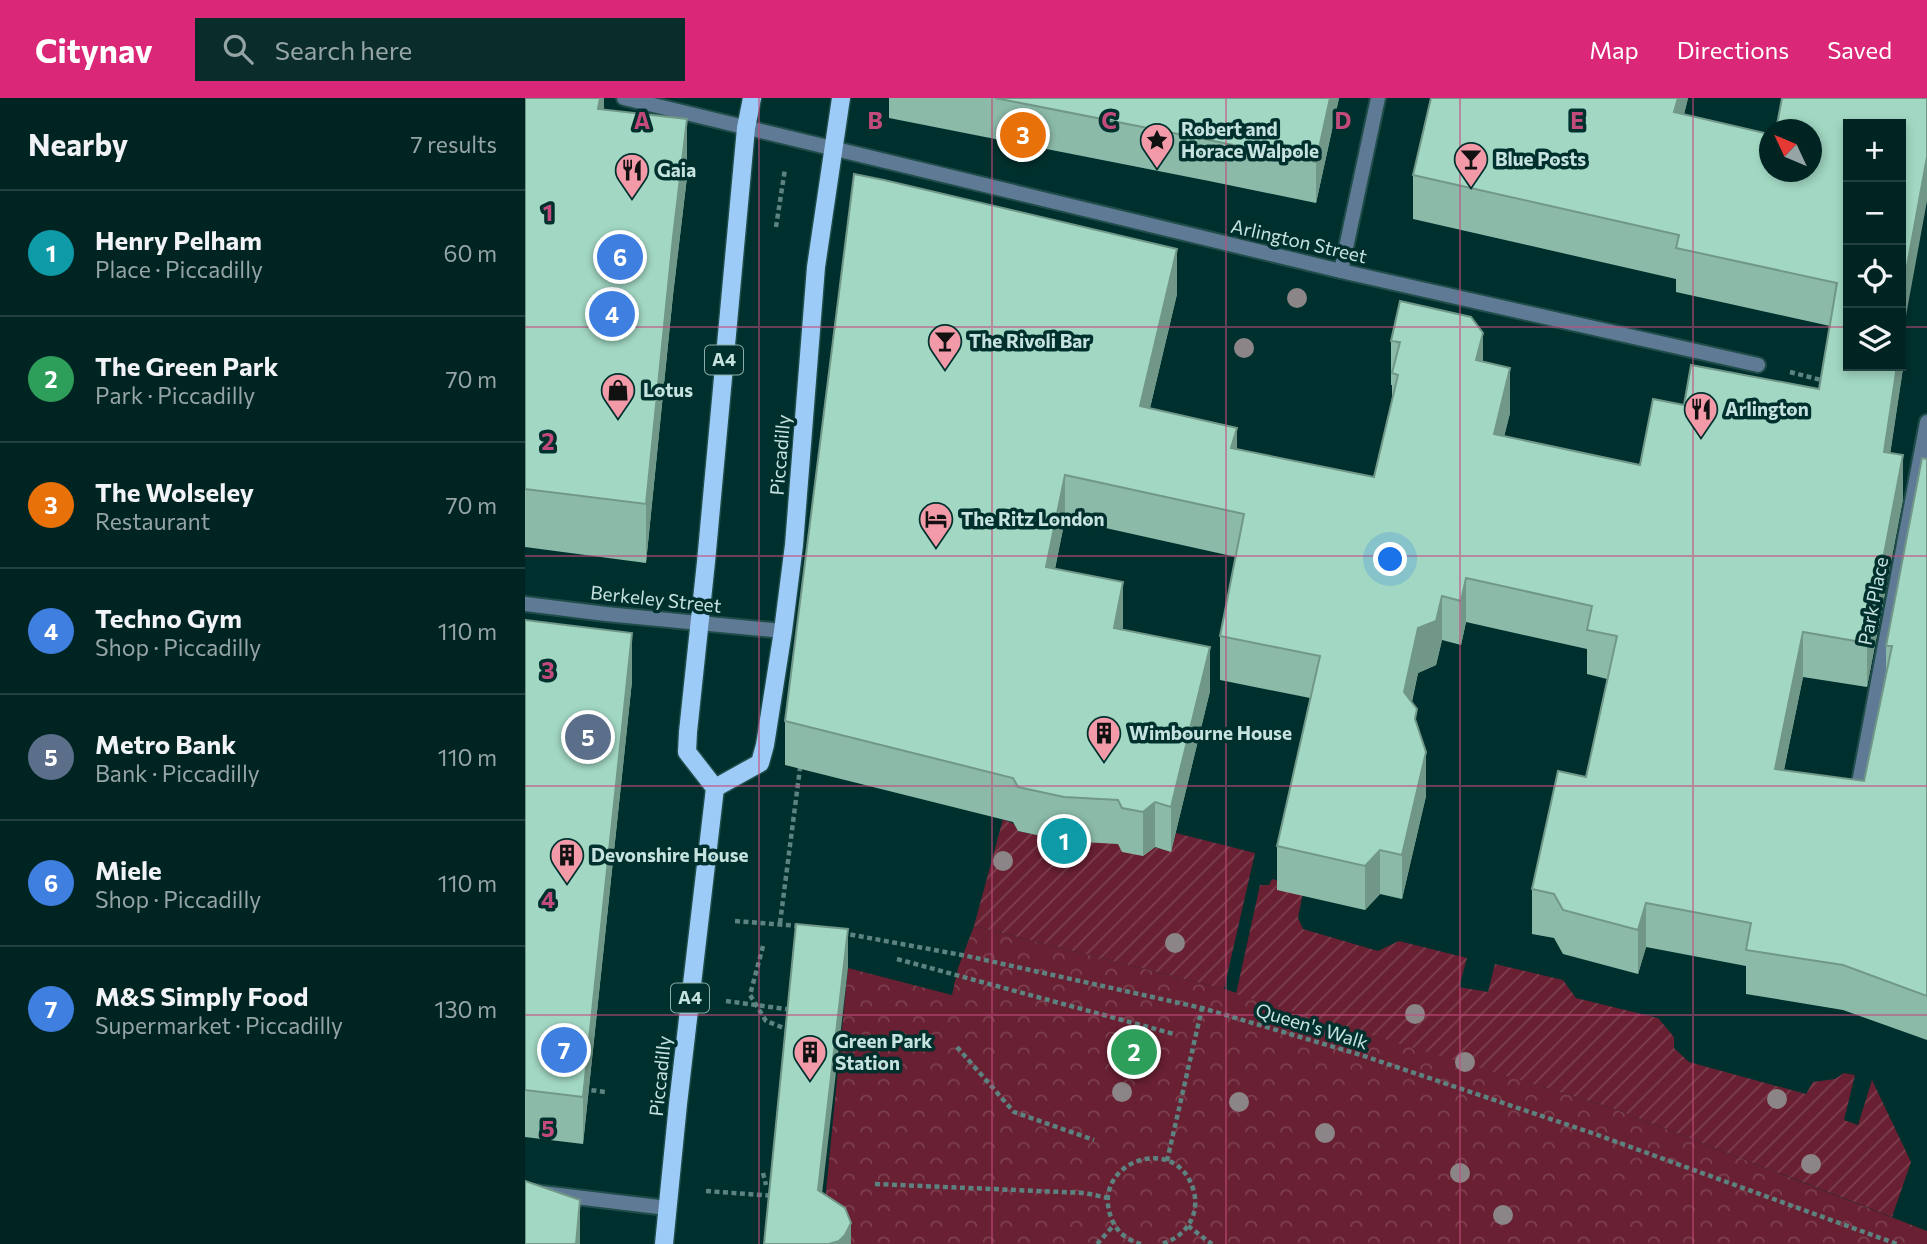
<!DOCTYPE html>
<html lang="en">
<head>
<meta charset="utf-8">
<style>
	:root { --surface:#002422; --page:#0a2c2a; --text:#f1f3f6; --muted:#95a4a5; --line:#224140; --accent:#db2777 }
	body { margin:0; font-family:Commissioner,sans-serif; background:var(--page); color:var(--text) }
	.controls { position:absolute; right:21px; top:21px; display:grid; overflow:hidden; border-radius:0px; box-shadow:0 4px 10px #0003 }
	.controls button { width:63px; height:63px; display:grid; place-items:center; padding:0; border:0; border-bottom:2px solid var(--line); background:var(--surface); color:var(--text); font:35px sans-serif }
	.compass { position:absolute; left:1234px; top:21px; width:63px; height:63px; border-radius:50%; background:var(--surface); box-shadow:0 4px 10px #0003; rotate:314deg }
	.you { position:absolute; left:866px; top:462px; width:24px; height:24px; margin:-18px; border:5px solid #fff; border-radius:50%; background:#1a73e8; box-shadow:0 0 0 10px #1a73e833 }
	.badge { display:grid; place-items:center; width:46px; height:46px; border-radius:50%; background:var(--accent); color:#fff; font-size:23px; font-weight:700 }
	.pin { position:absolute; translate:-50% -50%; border:4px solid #fff; box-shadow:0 2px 7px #0006 }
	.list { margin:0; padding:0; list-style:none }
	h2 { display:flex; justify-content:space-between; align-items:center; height:91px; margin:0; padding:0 28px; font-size:30px }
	h2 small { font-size:23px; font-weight:400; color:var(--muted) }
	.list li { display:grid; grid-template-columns:46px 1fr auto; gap:21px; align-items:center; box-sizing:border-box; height:126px; padding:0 28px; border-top:2px solid var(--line) }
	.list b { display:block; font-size:26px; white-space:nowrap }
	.list p { margin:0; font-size:23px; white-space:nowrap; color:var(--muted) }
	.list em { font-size:23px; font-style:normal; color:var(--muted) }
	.icon { flex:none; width:38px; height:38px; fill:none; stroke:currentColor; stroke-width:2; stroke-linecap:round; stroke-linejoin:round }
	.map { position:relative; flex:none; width:1402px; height:1146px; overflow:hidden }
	header { display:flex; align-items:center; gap:42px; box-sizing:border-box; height:98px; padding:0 35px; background:var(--accent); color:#fff }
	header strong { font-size:33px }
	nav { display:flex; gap:38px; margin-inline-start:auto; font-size:24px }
	.search { width:490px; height:63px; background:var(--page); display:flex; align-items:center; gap:18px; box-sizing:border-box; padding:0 24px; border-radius:0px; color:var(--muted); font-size:26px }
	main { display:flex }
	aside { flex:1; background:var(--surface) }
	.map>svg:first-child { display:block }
	.park { fill:url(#park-crowns) }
	.garden { fill:url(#garden-furrows) }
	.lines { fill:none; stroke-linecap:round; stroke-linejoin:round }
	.minor-casing { stroke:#204d4a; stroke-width:18 }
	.tertiary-casing { stroke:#204d4a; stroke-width:18 }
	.primary-casing { stroke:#204d4a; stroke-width:21 }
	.path { stroke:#5c8380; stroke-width:4.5; stroke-dasharray:5 3.5; stroke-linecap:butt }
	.minor { stroke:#5f7a95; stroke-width:14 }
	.tertiary { stroke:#5f7a95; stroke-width:14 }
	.primary { stroke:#9dcbf8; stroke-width:18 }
	.tree { fill:#8b8587 }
	.wall { fill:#8bbaa8 }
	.shaded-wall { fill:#719788 }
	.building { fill:#a2d8c3; stroke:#719788; stroke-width:2 }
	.grid { fill:none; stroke:#c34b7c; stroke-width:2; stroke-opacity:0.55 }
	.labels { text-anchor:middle; stroke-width:7; stroke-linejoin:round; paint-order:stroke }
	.shield { fill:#00302d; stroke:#8badaa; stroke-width:2 }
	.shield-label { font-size:18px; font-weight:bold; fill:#c6e3e0 }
	.poi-label { font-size:19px; font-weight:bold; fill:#c6e3e0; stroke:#00302d; text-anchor:start }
	.street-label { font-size:19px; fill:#c6e3e0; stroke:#00302d }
	.grid-label { font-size:23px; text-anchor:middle; font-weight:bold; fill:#c34b7c; stroke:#00302d; stroke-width:7; stroke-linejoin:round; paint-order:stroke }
</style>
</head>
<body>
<header>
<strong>Citynav</strong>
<div class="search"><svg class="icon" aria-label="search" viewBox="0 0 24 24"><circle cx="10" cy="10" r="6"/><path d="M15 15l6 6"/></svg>Search here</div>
<nav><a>Map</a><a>Directions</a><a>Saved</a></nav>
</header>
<main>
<aside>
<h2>Nearby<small>7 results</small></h2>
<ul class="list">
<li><span class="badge" style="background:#0f9aa8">1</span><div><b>Henry Pelham</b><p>Place · Piccadilly</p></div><em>60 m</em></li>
<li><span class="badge" style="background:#2e9e5b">2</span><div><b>The Green Park</b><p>Park · Piccadilly</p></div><em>70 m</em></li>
<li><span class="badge" style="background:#e8710a">3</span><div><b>The Wolseley</b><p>Restaurant</p></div><em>70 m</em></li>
<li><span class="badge" style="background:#3f7fe0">4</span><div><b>Techno Gym</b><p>Shop · Piccadilly</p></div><em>110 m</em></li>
<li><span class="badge" style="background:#5c6f8a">5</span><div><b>Metro Bank</b><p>Bank · Piccadilly</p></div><em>110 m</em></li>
<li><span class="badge" style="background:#3f7fe0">6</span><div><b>Miele</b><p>Shop · Piccadilly</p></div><em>110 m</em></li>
<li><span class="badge" style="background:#3f7fe0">7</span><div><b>M&amp;S Simply Food</b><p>Supermarket · Piccadilly</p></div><em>130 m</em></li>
</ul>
</aside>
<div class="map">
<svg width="1402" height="1146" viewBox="0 0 1402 1146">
	<defs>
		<pattern id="park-crowns" width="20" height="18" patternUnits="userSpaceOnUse" patternTransform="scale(1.75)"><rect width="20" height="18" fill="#692032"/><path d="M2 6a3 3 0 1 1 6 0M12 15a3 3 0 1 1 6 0" fill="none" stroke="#7d404f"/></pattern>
		<pattern id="garden-furrows" width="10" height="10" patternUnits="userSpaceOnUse" patternTransform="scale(1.75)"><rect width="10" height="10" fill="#692032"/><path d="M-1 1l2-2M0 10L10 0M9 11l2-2" fill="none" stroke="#7d404f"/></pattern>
	</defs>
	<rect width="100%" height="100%" fill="#00302d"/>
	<polygon class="park" points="449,828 699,891 1087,1010 1402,1133 1402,1146 320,1146 297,1134 323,870 427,897 433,870"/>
	<g class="garden">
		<polygon points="478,721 489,726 493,733 506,736 515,730 523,731 530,742 552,744 559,734 646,753 651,735 730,755 699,891 449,828"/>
		<polygon points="747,781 779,789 773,820 778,831 853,853 874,843 942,860 934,889 963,894 970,866 1038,882 1051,900 1133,920 1149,939 1149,950 1164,964 1281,996 1288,984 1310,981 1319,975 1330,977 1319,1022 1333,1027 1347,982 1386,1064 1367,1119 1087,1010 711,896 735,787 744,787"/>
	</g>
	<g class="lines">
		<defs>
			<g id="minor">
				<polyline points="99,0 816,173 1233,267"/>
				<polyline points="816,173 853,0"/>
				<polyline points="1333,690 1402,324"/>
				<polyline points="0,1093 142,1110"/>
			</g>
			<polyline id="tertiary" points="0,506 81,516 258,533"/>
			<g id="primary">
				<polyline points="190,690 235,665 240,647 258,533 269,447 291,169 316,0"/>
				<polyline points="139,1146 153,1006 190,690 162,654 163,634 181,464 221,30 227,0"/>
			</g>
		</defs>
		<use href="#minor" class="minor-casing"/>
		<use href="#tertiary" class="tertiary-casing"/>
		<use href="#primary" class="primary-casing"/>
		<g class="path">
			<polyline points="251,129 260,71"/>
			<polyline points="1265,274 1300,283"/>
			<polyline points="210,823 274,828"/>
			<polyline points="255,825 275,670"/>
			<polyline points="317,835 442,858 677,910 836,957 1070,1036 1372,1146"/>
			<polyline points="238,848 225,897 241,923 264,932"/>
			<polyline points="372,861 649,936"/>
			<polyline points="201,903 268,912"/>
			<polyline points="432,949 489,1014 569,1042"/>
			<polyline points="58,991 80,994"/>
			<polyline points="642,1063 677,910"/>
			<polyline points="238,1075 241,1087"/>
			<polyline points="350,1086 560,1095 583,1100"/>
			<polyline points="181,1093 249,1098"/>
			<polyline points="663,1128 687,1146"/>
			<polyline points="572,1146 589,1127"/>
			<path d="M616,1146C604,1143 593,1135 588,1124C560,1065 653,1031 669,1094C675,1118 659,1141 635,1146"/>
		</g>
		<use href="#minor" class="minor"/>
		<use href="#tertiary" class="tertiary"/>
		<use href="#primary" class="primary"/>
	</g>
	<g class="tree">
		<circle cx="772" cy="200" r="10"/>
		<circle cx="719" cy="250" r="10"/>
		<circle cx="478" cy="763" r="10"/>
		<circle cx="650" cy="845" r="10"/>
		<circle cx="890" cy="916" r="10"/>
		<circle cx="615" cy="947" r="10"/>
		<circle cx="940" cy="964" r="10"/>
		<circle cx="597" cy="994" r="10"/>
		<circle cx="1252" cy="1001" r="10"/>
		<circle cx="714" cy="1004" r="10"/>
		<circle cx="800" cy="1035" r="10"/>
		<circle cx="1286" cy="1066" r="10"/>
		<circle cx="935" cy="1075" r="10"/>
		<circle cx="978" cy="1117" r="10"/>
	</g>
	<g class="wall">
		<polygon points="0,0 79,0 79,11 162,79 148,197 121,465 0,449"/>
		<polygon points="364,0 814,0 791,105 684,83 364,20"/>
		<polygon points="1163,0 1159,16 1380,223 1380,257 1365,355 1378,401 1342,589 1278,579 1259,672 1339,683 1361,574 1361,548 1402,361 1402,942 1318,912 1221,896 1221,868 1121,849 1113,876 1038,856 1029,840 1007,836 1007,791 1061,679 1082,581 1062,576 1062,551 941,524 936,547 917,542 911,567 893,575 887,604 892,627 901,698 877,801 855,796 840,812 752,792 752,748 785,600 695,582 695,538 711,459 540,421 530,471 598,529 597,531 685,593 646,754 630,749 618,758 597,754 593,746 539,743 493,733 488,724 260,667 260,623 652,196 625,310 712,351 849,379 867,300 867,287 866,287 866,243 958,264 985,315 979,338 1115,367 1159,307 1294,291 1305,228 1151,194 1151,181 888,121 888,77"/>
		<polygon points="0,522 107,583 58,1046 0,1039"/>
	</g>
	<g class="shaded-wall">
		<polygon points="75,0 79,0 79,36 73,11"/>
		<polygon points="805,0 814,0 791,105 791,64"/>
		<polygon points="1153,0 1163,0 1149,58 1149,14"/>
		<polygon points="162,21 162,79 148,197 121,465 121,406 148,139"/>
		<polygon points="1402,59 1402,103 1380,223 1380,257 1359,398 1359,354 1372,268 1376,268 1376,201"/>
		<polygon points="652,151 652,196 615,352 615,308"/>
		<polygon points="958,235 958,279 951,262"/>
		<polygon points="985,270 985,315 969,380 969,336"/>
		<polygon points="712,330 712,374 706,350"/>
		<polygon points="1378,357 1378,401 1342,589 1342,545"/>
		<polygon points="540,377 540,421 521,514 521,469"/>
		<polygon points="941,480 941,524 936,547 936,503"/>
		<polygon points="598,484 598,529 589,574 589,530"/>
		<polygon points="917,498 917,542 911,567 893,575 879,638 879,594 893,530"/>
		<polygon points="1278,534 1278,579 1250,715 1250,671"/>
		<polygon points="107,535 107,583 58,1046 58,999"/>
		<polygon points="685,549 685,593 646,754 646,709"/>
		<polygon points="901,654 901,698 877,801 877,757"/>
		<polygon points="630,704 630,749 618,758 618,714"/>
		<polygon points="855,752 855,796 840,812 840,768"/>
		<polygon points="1121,805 1121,849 1113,876 1113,832"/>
		<polygon points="323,831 323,870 293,1131 293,1092"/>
		<polygon points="55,1102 55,1146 51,1146"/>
		<polygon points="326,1125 326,1146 304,1146"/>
	</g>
	<g class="building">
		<polygon points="0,0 75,0 73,11 162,21 148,139 121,406 0,391"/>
		<polygon points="470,0 805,0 791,64 684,42"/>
		<polygon points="906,0 1153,0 1149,14 1244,36 1244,74 1286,74 1286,32 1251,32 1257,0 1402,0 1402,59 1376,201 1376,26 1323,26 1323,268 1372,268 1359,354 1378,357 1342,545 1278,534 1250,671 1339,683 1367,548 1361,548 1397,360 1402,361 1402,898 1318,867 1221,852 1226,825 1121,805 1113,832 1038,812 1029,796 1007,791 1033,673 1061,679 1092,538 1062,532 1067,508 941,480 936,503 917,498 911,523 893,530 879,594 892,611 890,621 901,654 877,757 855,752 840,768 752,748 795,558 695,538 719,416 540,377 521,469 598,484 589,530 685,549 646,709 630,704 618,714 597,710 593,702 539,699 493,689 488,680 260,623 329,76 359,82 652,151 615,308 712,330 706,350 849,379 873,277 867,275 875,244 866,243 875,203 946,219 958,235 951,262 985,270 969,336 1115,367 1128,301 1159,307 1166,267 1294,291 1312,185 1151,150 1154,137 888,77"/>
		<polygon points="1376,212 1380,213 1376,240"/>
		<polygon points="0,522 107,535 58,999 0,992"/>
		<polygon points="271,826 323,831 293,1092 320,1110 326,1125 320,1137 314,1143 304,1146 239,1146"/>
		<polygon points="0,1083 55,1102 51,1146 0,1146"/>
	</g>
	<path class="grid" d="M234,0V1146M467,0V1146M701,0V1146M935,0V1146M1168,0V1146M0,229H1323M1376,229H1402M0,458H1402M0,688H1402M0,917H1402"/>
	<defs>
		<symbol id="sight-pin" viewBox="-11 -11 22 30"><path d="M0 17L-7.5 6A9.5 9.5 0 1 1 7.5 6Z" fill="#f39aa9" stroke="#00302d"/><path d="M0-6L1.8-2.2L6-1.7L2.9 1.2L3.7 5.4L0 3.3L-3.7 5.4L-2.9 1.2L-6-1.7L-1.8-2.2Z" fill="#111"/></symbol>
		<symbol id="bar-pin" viewBox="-11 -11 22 30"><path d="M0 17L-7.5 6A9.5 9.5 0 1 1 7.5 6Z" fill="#f39aa9" stroke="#00302d"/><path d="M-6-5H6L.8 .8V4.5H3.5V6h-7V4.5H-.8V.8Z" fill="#111"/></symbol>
		<symbol id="restaurant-pin" viewBox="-11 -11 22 30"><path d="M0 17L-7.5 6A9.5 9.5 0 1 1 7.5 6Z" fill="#f39aa9" stroke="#00302d"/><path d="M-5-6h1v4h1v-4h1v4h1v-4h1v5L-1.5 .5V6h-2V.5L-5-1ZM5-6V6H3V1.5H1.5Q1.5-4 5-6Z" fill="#111"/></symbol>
		<symbol id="shop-pin" viewBox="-11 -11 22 30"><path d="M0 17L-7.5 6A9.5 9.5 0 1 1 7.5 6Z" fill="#f39aa9" stroke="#00302d"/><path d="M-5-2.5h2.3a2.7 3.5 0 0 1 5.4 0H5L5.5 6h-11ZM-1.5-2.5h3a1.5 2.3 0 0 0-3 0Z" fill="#111"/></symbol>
		<symbol id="hotel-pin" viewBox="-11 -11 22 30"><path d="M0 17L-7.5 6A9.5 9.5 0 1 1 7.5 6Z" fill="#f39aa9" stroke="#00302d"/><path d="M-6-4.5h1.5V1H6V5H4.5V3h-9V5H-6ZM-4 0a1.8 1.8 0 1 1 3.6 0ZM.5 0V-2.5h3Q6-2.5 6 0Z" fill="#111"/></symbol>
		<symbol id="building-pin" viewBox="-11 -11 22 30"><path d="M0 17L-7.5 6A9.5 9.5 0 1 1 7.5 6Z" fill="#f39aa9" stroke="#00302d"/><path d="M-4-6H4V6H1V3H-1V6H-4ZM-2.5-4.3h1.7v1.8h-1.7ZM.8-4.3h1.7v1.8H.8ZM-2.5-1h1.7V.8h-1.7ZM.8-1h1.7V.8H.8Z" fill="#111"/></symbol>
	</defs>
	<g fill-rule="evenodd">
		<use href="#sight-pin" x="613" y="23" width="38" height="52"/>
		<use href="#bar-pin" x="927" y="42" width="38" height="52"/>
		<use href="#restaurant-pin" x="88" y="53" width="38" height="52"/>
		<use href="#bar-pin" x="401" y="224" width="38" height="52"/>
		<use href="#shop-pin" x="74" y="273" width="38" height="52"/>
		<use href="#restaurant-pin" x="1157" y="292" width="38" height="52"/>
		<use href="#hotel-pin" x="392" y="402" width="38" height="52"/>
		<use href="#building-pin" x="560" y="616" width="38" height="52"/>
		<use href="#building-pin" x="23" y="738" width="38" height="52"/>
		<use href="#building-pin" x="266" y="935" width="38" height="52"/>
	</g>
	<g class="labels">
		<g class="shield">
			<rect x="180" y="247.5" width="38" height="29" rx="5"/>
			<rect x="146" y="885.5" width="38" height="29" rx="5"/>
		</g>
		<g class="shield-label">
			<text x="199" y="268">A4</text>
			<text x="165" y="906">A4</text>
		</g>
		<g class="poi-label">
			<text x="656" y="38">Robert and<tspan x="656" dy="22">Horace Walpole</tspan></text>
			<text x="970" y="68">Blue Posts</text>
			<text x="132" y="79">Gaia</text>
			<text x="444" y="250">The Rivoli Bar</text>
			<text x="118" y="299">Lotus</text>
			<text x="1200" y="318">Arlington</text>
			<text x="436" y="428">The Ritz London</text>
			<text x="604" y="642">Wimbourne House</text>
			<text x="66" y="764">Devonshire House</text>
			<text x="310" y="950">Green Park<tspan x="310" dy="22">Station</tspan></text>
		</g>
		<g class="street-label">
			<text transform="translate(774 143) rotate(13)" y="7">Arlington Street</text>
			<text transform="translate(255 357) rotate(-85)" y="7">Piccadilly</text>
			<text transform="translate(131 501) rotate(6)" y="7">Berkeley Street</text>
			<text transform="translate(1348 503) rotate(-79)" y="7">Park Place</text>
			<text transform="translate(787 928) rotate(17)" y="7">Queen's Walk</text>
			<text transform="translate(135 978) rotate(-84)" y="7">Piccadilly</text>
		</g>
	</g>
	<g class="grid-label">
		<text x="117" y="31">A</text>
		<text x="350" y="31">B</text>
		<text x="584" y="31">C</text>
		<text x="818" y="31">D</text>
		<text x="1052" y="31">E</text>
		<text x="23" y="123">1</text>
		<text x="23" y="352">2</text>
		<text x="23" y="581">3</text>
		<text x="23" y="810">4</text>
		<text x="23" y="1039">5</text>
	</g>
</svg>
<div class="controls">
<button>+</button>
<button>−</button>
<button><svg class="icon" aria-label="locate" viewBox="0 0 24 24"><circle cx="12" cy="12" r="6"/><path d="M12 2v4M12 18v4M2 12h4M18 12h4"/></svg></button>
<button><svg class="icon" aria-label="layers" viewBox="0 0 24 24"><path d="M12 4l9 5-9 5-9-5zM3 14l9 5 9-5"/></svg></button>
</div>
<svg class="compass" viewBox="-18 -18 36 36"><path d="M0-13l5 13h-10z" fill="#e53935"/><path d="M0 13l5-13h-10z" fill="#95a4a5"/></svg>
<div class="you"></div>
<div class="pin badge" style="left:539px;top:743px;background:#0f9aa8">1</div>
<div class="pin badge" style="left:609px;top:954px;background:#2e9e5b">2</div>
<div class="pin badge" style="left:498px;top:37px;background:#e8710a">3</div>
<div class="pin badge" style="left:87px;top:216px;background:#3f7fe0">4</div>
<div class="pin badge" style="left:63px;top:639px;background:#5c6f8a">5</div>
<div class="pin badge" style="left:95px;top:159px;background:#3f7fe0">6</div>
<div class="pin badge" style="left:39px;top:952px;background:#3f7fe0">7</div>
</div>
</main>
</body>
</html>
